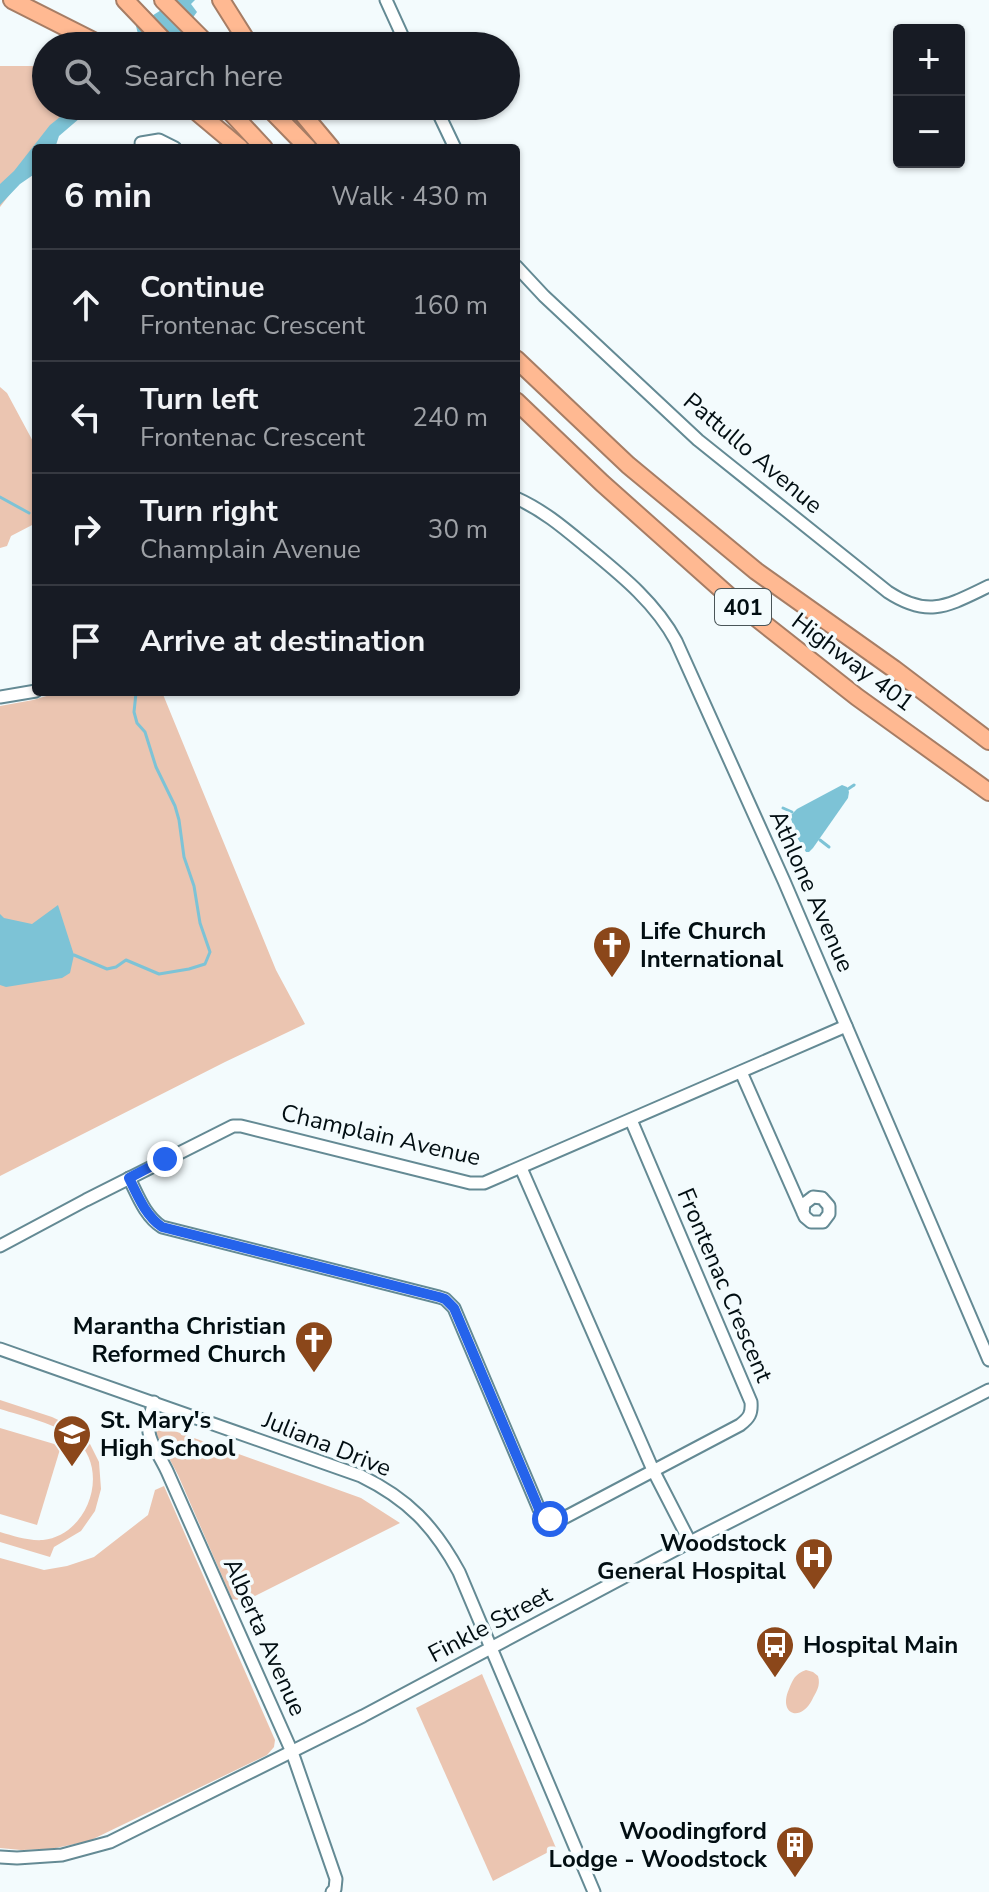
<!DOCTYPE html>
<html lang="en">
<head>
<meta charset="utf-8">
<style>
	:root { --surface:#171b24; --page:#242831; --text:#f1f3f6; --muted:#9ea1a6; --line:#363941 }
	body { margin:0; font-family:"Nunito Sans",sans-serif; background:var(--page); color:var(--text) }
	.controls { position:absolute; right:24px; top:24px; display:grid; overflow:hidden; border-radius:8px; box-shadow:0 2px 6px #0004 }
	.controls button { width:72px; height:72px; display:grid; place-items:center; padding:0; border:0; border-bottom:2px solid var(--line); background:var(--surface); color:var(--text); font:40px sans-serif }
	.stop { position:absolute; width:24px; height:24px; margin:-18px; border:6px solid #2563eb; border-radius:50%; background:#fff }
	.stop.end { background:#2563eb; border-color:#fff; box-shadow:0 2px 8px #0008 }
	.list { margin:0; padding:0; list-style:none }
	h2 { display:flex; justify-content:space-between; align-items:center; height:104px; margin:0; padding:0 32px; font-size:34px }
	h2 small { font-size:26px; font-weight:400; color:var(--muted) }
	.list li { display:grid; grid-template-columns:52px 1fr auto; gap:24px; align-items:center; box-sizing:border-box; height:112px; padding:0 32px; border-top:2px solid var(--line) }
	.list b { display:block; font-size:30px; white-space:nowrap }
	.list p { margin:0; font-size:26px; white-space:nowrap; color:var(--muted) }
	.list em { font-size:26px; font-style:normal; color:var(--muted) }
	.icon { flex:none; width:44px; height:44px; fill:none; stroke:currentColor; stroke-width:2; stroke-linecap:round; stroke-linejoin:round }
	.map { position:relative; flex:none; width:989px; height:1892px; overflow:hidden }
	.search { position:absolute; background:var(--surface); box-shadow:0 2px 6px #0004; left:32px; top:32px; width:488px; height:88px; display:flex; align-items:center; gap:20px; box-sizing:border-box; padding:0 28px; border-radius:44px; color:var(--muted); font-size:30px }
	.panel { position:absolute; background:var(--surface); box-shadow:0 2px 6px #0004; left:32px; top:144px; width:488px; height:552px; border-radius:8px }
	.map>svg:first-child { display:block }
	.green { fill:#ebc5b1 }
	.water { fill:#7dc3d6 }
	.lines { fill:none; stroke-linecap:round; stroke-linejoin:round }
	.stream { stroke:#7dc3d6; stroke-width:3 }
	.minor-casing { stroke:#648a94; stroke-width:15 }
	.highway-casing { stroke:#a67d65; stroke-width:20 }
	.minor { stroke:#fff; stroke-width:11 }
	.highway { stroke:#ffb992; stroke-width:16 }
	.route { stroke:#2563eb; stroke-width:10 }
	.labels { text-anchor:middle; stroke-width:7; stroke-linejoin:round; paint-order:stroke }
	.shield { fill:#f3fbfd; stroke:#4a5558; stroke-width:2 }
	.shield-label { font-size:22px; font-weight:bold; fill:#020e12 }
	.street-label { font-size:24px; fill:#020e12; stroke:#f3fbfd }
	.poi-label { font-size:24px; font-weight:bold; fill:#020e12; stroke:#f3fbfd; text-anchor:start }
</style>
</head>
<body>
<div class="map">
<svg width="989" height="1892" viewBox="0 0 989 1892">
	<rect width="100%" height="100%" fill="#f3fbfd"/>
	<g class="green">
		<polygon points="0,66 38,66 46,71 46,106 76,106 36,148 36,160 0,207"/>
		<polygon points="0,387 7,393 36,447 36,523 11,536 7,546 0,548"/>
		<polygon points="60,692 162,692 276,970 305,1024 225,1062 0,1176 0,706 33,700"/>
		<path d="M0,1400L52,1417L73,1427L89,1442L99,1462L101,1489L95,1511L81,1531L54,1547L50,1557L0,1542V1532C14,1536 28,1541 43,1540C89,1535 111,1469 75,1439C58,1424 22,1416 0,1409Z"/>
		<polygon points="155,1424 361,1498 400,1523 245,1601 232,1599 178,1475 155,1432"/>
		<polygon points="0,1428 61,1446 37,1525 0,1514"/>
		<polygon points="164,1486 275,1740 274,1747 267,1755 89,1841 51,1849 21,1850 0,1848 0,1558 44,1570 67,1566 94,1557 148,1515 155,1490"/>
		<path d="M806,1670L813,1672L818,1676C821,1686 816,1692 812,1700C800,1723 778,1714 789,1689C793,1679 795,1674 806,1670Z"/>
		<polygon points="482,1674 556,1848 493,1881 416,1708"/>
	</g>
	<g class="water">
		<polygon points="177,0 195,0 191,4 197,12 172,46 132,46 139,38 136,26"/>
		<polygon points="74,106 94,106 59,136 55,148 36,148 36,173 20,184 0,205 0,184 14,171 50,125"/>
		<polygon points="842,785 847,787 849,792 848,798 813,848 809,852 806,852 798,839 790,816 797,809"/>
		<polygon points="58,905 74,955 70,973 62,978 6,987 0,985 0,914 4,918 32,924"/>
	</g>
	<g class="lines">
		<g class="stream">
			<polyline points="0,497 29,513"/>
			<polyline points="848,789 854,785"/>
			<polyline points="783,808 792,812"/>
			<polyline points="820,840 829,847"/>
			<polyline points="74,955 107,969 116,967 126,960 159,974 189,969 205,964 210,952 200,923 194,886 184,857 179,820 175,806 156,767 145,732 137,723 134,712 136,693"/>
		</g>
		<defs>
			<g id="minor">
				<polyline points="386,0 407,46"/>
				<polyline points="435,106 455,148"/>
				<polyline points="141,143 159,140 175,148"/>
				<path d="M516,266L544,296L698,440L888,592C929,619 949,605 989,586"/>
				<path d="M516,498C543,510 564,528 587,547C621,575 655,602 676,641L784,881L989,1360"/>
				<polyline points="0,697 36,691"/>
				<polyline points="741,1072 805,1217 811,1222 823,1222 829,1214 829,1206 822,1198 813,1197 804,1204 803,1213"/>
				<polyline points="521,1168 653,1470 690,1542"/>
				<path d="M129,1178C138,1196 145,1216 162,1227L439,1297L445,1299L454,1308L539,1509C544,1516 551,1520 560,1520L740,1425C749,1418 752,1414 751,1402L631,1120"/>
				<polyline points="0,1246 86,1200 233,1126 241,1126 470,1183 484,1183 846,1026"/>
				<path d="M0,1349L361,1476C408,1499 434,1526 459,1572L594,1892"/>
				<path d="M154,1402C142,1438 152,1440 167,1471L292,1752L336,1879L335,1889L332,1892"/>
				<polyline points="0,1857 17,1858 62,1855 110,1842 363,1716 690,1542 989,1390"/>
			</g>
			<g id="highway">
				<polyline points="12,0 103,46"/>
				<polyline points="125,0 169,46"/>
				<polyline points="163,0 209,46"/>
				<polyline points="221,0 250,46"/>
				<polyline points="190,106 240,148"/>
				<polyline points="225,106 264,148"/>
				<polyline points="267,106 308,148"/>
				<polyline points="296,106 331,148"/>
				<polyline points="516,359 628,465 756,571 894,669 989,741"/>
				<polyline points="516,401 602,483 730,597 857,697 989,792"/>
			</g>
		</defs>
		<use href="#minor" class="minor-casing"/>
		<use href="#highway" class="highway-casing"/>
		<use href="#minor" class="minor"/>
		<use href="#highway" class="highway"/>
	</g>
	<g class="lines">
		<path class="route" d="M165,1159L129,1178C138,1196 145,1215 162,1227L439,1297L445,1299L454,1308L539,1509L550,1519"/>
	</g>
	<defs>
		<symbol id="church-pin" viewBox="-11 -11 22 30"><path d="M0 17L-7.5 6A9.5 9.5 0 1 1 7.5 6Z" fill="#8b471a" stroke="#f3fbfd"/><path d="M-1.2-6h2.4v3.5h3.3v2.4h-3.3V6h-2.4V-.1h-3.3v-2.4h3.3Z" fill="#fff"/></symbol>
		<symbol id="school-pin" viewBox="-11 -11 22 30"><path d="M0 17L-7.5 6A9.5 9.5 0 1 1 7.5 6Z" fill="#8b471a" stroke="#f3fbfd"/><path d="M0-5L7-2L0 1L-7-2ZM-4 1L0 2.5L4 1V4Q0 6-4 4Z" fill="#fff"/></symbol>
		<symbol id="hospital-pin" viewBox="-11 -11 22 30"><path d="M0 17L-7.5 6A9.5 9.5 0 1 1 7.5 6Z" fill="#8b471a" stroke="#f3fbfd"/><path d="M-5-5h3v3.5h4V-5h3V5h-3V1.5h-4V5h-3Z" fill="#fff"/></symbol>
		<symbol id="bus-pin" viewBox="-11 -11 22 30"><path d="M0 17L-7.5 6A9.5 9.5 0 1 1 7.5 6Z" fill="#8b471a" stroke="#f3fbfd"/><path d="M-5-6H5V4H4V6H2V4H-2V6H-4V4H-5ZM-3.5-4V0h7V-4ZM-3.5 1.2v1.5H-2V1.2ZM2 1.2v1.5H3.5V1.2Z" fill="#fff"/></symbol>
		<symbol id="building-pin" viewBox="-11 -11 22 30"><path d="M0 17L-7.5 6A9.5 9.5 0 1 1 7.5 6Z" fill="#8b471a" stroke="#f3fbfd"/><path d="M-4-6H4V6H1V3H-1V6H-4ZM-2.5-4.3h1.7v1.8h-1.7ZM.8-4.3h1.7v1.8H.8ZM-2.5-1h1.7V.8h-1.7ZM.8-1h1.7V.8H.8Z" fill="#fff"/></symbol>
	</defs>
	<g fill-rule="evenodd">
		<use href="#church-pin" x="590" y="923" width="44" height="60"/>
		<use href="#church-pin" x="292" y="1318" width="44" height="60"/>
		<use href="#school-pin" x="50" y="1412" width="44" height="60"/>
		<use href="#hospital-pin" x="792" y="1535" width="44" height="60"/>
		<use href="#bus-pin" x="753" y="1623" width="44" height="60"/>
		<use href="#building-pin" x="773" y="1823" width="44" height="60"/>
	</g>
	<g class="labels">
		<rect class="shield" x="715" y="589" width="56" height="36" rx="6"/>
		<g class="shield-label">
			<text x="743" y="615">401</text>
		</g>
		<g class="street-label">
			<text transform="translate(753 453) rotate(40)" y="8">Pattullo Avenue</text>
			<text transform="translate(853 662) rotate(37)" y="8">Highway 401</text>
			<text transform="translate(812 891) rotate(66)" y="8">Athlone Avenue</text>
			<text transform="translate(381 1135) rotate(13)" y="8">Champlain Avenue</text>
			<text transform="translate(725 1285) rotate(67)" y="8">Frontenac Crescent</text>
			<text transform="translate(327 1444) rotate(22)" y="8">Juliana Drive</text>
			<text transform="translate(490 1624) rotate(-28)" y="8">Finkle Street</text>
			<text transform="translate(265 1637) rotate(66)" y="8">Alberta Avenue</text>
		</g>
		<g class="poi-label">
			<text x="640" y="939">Life Church<tspan x="640" dy="28">International</tspan></text>
			<text x="286" y="1334" text-anchor="end">Marantha Christian<tspan x="286" dy="28">Reformed Church</tspan></text>
			<text x="100" y="1428">St. Mary's<tspan x="100" dy="28">High School</tspan></text>
			<text x="786" y="1551" text-anchor="end">Woodstock<tspan x="786" dy="28">General Hospital</tspan></text>
			<text x="803" y="1653">Hospital Main</text>
			<text x="767" y="1839" text-anchor="end">Woodingford<tspan x="767" dy="28">Lodge - Woodstock</tspan></text>
		</g>
	</g>
</svg>
<div class="controls">
<button>+</button>
<button>−</button>
</div>
<div class="stop" style="left:550px;top:1519px"></div>
<div class="stop end" style="left:165px;top:1159px"></div>
<div class="search"><svg class="icon" aria-label="search" viewBox="0 0 24 24"><circle cx="10" cy="10" r="6"/><path d="M15 15l6 6"/></svg>Search here</div>
<section class="panel">
<h2>6 min<small>Walk · 430 m</small></h2>
<ul class="list">
<li><svg class="icon" aria-label="ahead" viewBox="0 0 24 24"><path d="M12 20V5M6 11l6-6 6 6"/></svg><div><b>Continue</b><p>Frontenac Crescent</p></div><em>160 m</em></li>
<li><svg class="icon" aria-label="left" viewBox="0 0 24 24"><path d="M17 20v-9H6M10 6l-5 5 5 5"/></svg><div><b>Turn left</b><p>Frontenac Crescent</p></div><em>240 m</em></li>
<li><svg class="icon" aria-label="right" viewBox="0 0 24 24"><path d="M7 20v-9h11M14 6l5 5-5 5"/></svg><div><b>Turn right</b><p>Champlain Avenue</p></div><em>30 m</em></li>
<li><svg class="icon" aria-label="arrive" viewBox="0 0 24 24"><path d="M6 21V4h12l-3 4 3 4H6"/></svg><div><b>Arrive at destination</b></div></li>
</ul>
</section>
</div>
</body>
</html>
